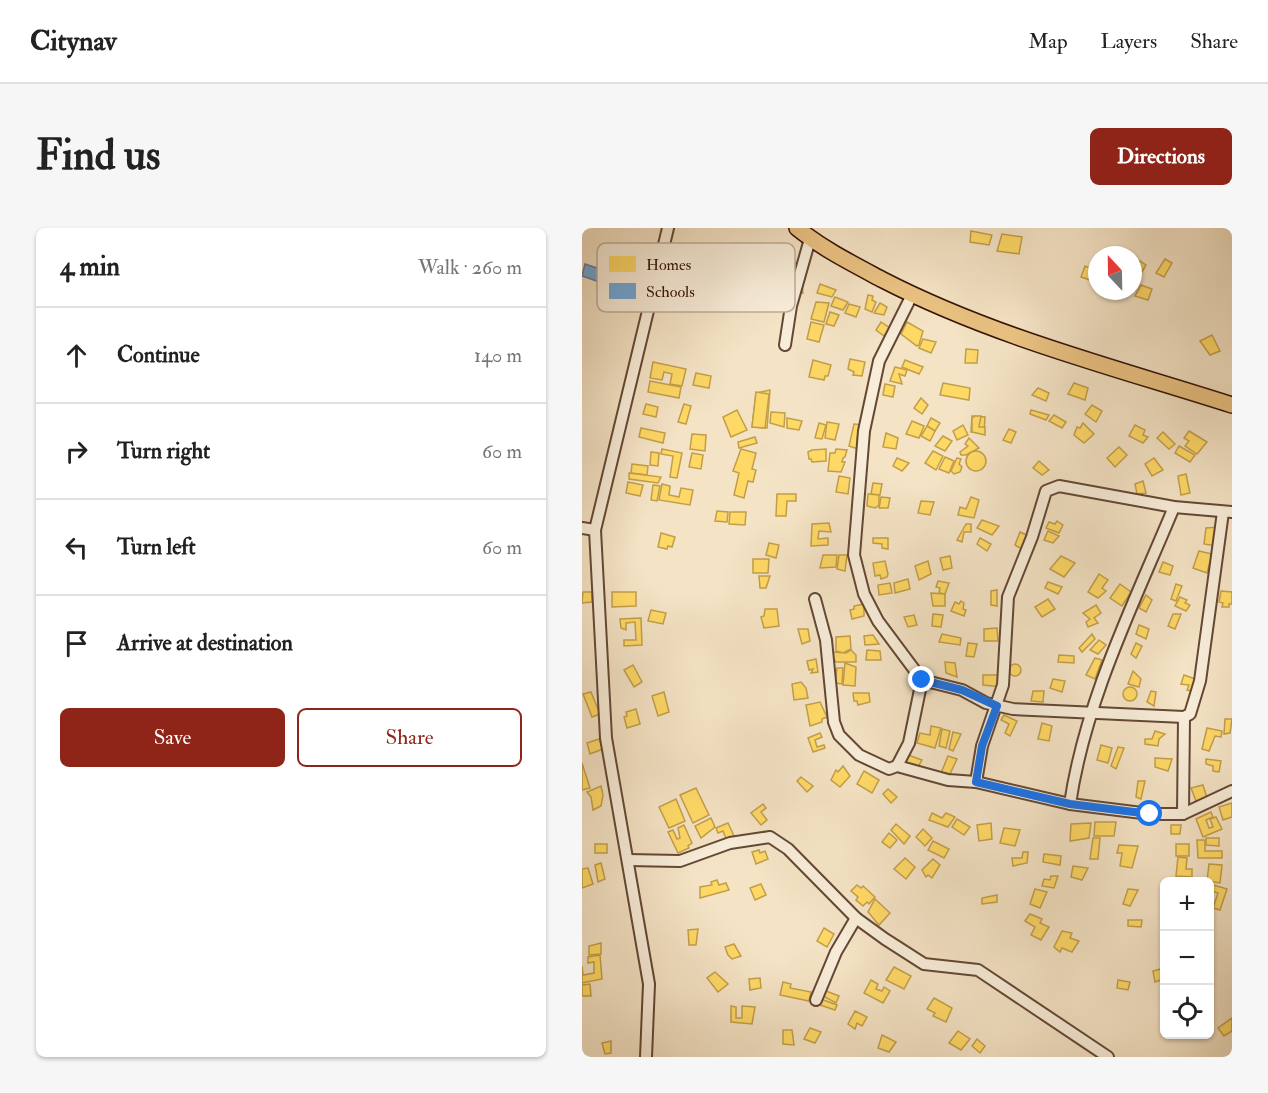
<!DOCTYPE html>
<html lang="en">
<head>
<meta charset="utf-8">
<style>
	:root { --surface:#fff; --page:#f6f6f6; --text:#222; --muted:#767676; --line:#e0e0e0; --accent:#8f2418 }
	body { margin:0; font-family:"IM FELL Double Pica",serif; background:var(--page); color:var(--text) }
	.controls { position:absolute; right:18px; bottom:18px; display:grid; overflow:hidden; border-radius:9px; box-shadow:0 2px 4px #0004 }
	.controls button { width:54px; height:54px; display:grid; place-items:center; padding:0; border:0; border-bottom:2px solid var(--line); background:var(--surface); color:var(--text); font:30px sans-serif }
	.compass { position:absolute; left:506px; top:18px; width:54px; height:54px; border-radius:50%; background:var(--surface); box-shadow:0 2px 4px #0004; rotate:338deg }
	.stop { position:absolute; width:18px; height:18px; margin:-14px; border:4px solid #1a73e8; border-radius:50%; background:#fff }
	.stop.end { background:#1a73e8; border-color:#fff; box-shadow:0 2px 6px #0008 }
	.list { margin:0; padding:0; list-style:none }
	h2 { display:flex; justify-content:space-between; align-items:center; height:78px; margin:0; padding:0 24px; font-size:26px }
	h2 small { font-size:20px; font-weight:400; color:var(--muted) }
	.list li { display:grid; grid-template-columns:39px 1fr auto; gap:18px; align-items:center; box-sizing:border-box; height:96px; padding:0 24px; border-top:2px solid var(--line) }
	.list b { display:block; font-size:22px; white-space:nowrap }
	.list em { font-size:20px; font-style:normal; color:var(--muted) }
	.actions { display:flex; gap:12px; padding:18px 24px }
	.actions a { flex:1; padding:14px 0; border:2px solid var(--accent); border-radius:9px; text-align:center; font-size:21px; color:var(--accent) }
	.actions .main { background:var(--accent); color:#fff }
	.icon { flex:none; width:33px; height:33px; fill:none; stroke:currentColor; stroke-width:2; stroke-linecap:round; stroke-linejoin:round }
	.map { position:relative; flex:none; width:650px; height:829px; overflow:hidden; border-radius:9px }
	header { display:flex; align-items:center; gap:36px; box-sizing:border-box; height:84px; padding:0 30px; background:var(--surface); border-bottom:2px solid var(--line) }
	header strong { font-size:28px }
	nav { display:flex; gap:33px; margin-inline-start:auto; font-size:21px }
	.intro { display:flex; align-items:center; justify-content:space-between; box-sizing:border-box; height:144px; padding:0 36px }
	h1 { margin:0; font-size:42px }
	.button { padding:15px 27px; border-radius:9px; background:var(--accent); color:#fff; font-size:21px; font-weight:700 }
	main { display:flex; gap:36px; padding:0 36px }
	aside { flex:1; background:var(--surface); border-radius:9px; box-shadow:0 2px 4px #0004 }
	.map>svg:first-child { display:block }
	.homes { fill:#ffd966; stroke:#c29e49; stroke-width:1.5 }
	.schools { fill:#6fa8dc; stroke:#5d7b9c; stroke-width:1.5 }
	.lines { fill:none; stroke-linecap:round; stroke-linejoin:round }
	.minor-casing { stroke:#644735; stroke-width:14 }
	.highway-casing { stroke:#341305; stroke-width:18 }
	.minor { stroke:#f8edd9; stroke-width:10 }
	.highway { stroke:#eac282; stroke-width:15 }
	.route { stroke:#1a73e8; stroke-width:8 }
	.key { fill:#f8edd9; stroke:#bdac99; stroke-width:1.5 }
	.key-label { font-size:16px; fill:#341305 }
</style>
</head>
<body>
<header>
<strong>Citynav</strong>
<nav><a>Map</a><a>Layers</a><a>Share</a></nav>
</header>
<div class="intro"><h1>Find us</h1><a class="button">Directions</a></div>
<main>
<aside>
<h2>4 min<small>Walk · 260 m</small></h2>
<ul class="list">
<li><svg class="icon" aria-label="ahead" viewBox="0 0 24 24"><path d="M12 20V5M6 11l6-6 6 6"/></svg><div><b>Continue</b></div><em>140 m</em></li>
<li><svg class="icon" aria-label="right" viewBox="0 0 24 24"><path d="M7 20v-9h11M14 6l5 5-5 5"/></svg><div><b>Turn right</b></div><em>60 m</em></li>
<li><svg class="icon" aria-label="left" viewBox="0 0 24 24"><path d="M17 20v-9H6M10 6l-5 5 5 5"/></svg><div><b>Turn left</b></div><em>60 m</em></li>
<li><svg class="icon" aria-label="arrive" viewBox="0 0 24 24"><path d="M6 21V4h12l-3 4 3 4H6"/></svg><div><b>Arrive at destination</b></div></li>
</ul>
<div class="actions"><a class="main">Save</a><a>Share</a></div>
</aside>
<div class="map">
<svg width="650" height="829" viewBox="0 0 650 829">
	<rect width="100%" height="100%" fill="#f4e3c5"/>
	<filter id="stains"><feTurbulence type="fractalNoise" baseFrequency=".00333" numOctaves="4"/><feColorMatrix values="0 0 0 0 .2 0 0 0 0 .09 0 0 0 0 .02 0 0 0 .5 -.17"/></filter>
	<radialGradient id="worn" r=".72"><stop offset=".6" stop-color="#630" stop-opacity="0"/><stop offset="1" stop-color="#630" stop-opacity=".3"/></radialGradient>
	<g class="homes">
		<polygon points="389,3 410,7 407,17 388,14"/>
		<polygon points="420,6 440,9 437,26 415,23"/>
		<polygon points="583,31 590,35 582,49 574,45"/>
		<polygon points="558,33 564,37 557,49 551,45"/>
		<polygon points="217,34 221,65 208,66 208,36"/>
		<polygon points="503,38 515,43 514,54 499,49"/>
		<polygon points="238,56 254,62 250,69 235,65"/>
		<polygon points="559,57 570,61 566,72 553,68"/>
		<polygon points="286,67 291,68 290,72 294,74 290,84 283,81"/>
		<polygon points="253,69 266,74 261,82 249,78"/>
		<polygon points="234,74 247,75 242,94 229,91"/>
		<polygon points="298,75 305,79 302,87 292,85"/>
		<polygon points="267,76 278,79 274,89 263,85"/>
		<polygon points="248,84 257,87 252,98 244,96"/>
		<polygon points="229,94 242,97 237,114 225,111"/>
		<polygon points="299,94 308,100 302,108 294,102"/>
		<polygon points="325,94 341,103 337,117 335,118 319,106"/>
		<polygon points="630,107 638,123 628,127 618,113"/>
		<polygon points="341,111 354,114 349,125 337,120"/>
		<polygon points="384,121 396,122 395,135 383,135"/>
		<polygon points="268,131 283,134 280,148 271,147 272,144 266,141"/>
		<polygon points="231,132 249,137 246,148 243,148 242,152 227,149"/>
		<polygon points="323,132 341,139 337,146 320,139"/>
		<polygon points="71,134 104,141 100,158 88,156 90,146 82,144 80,152 68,150"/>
		<polygon points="313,139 325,142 323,148 317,146 320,156 308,153"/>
		<polygon points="114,145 129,148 127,160 111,157"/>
		<polygon points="68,153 99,159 97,170 66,164"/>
		<polygon points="361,155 388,160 387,172 358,167"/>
		<polygon points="492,155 506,160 503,172 486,166"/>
		<polygon points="303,156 313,158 311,169 301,167"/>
		<polygon points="456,160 467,165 464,173 450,167"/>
		<polygon points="188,162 185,200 170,199 174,165"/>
		<polygon points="174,164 187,166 183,200 170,199"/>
		<polygon points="339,170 346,177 340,186 332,180"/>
		<polygon points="64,176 76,179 74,189 61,186"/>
		<polygon points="102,176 109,178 104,196 96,194"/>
		<polygon points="510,177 520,183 514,194 503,186"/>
		<polygon points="155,182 165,202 149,209 141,189"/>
		<polygon points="449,182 467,187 464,192 448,186"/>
		<polygon points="189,184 203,185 202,199 188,195"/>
		<polygon points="472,187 484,194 480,200 467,193"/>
		<polygon points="390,188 403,189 402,205 389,204"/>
		<polygon points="393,188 399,188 397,199 403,199 403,207 390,204 390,190"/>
		<polygon points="205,190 220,193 217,202 205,200"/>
		<polygon points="349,190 358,195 353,203 345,198"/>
		<polygon points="330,193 342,198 337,210 324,206"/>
		<polygon points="245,194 257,196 253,212 243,210"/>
		<polygon points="237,195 244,197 240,211 233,210"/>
		<polygon points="501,195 512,206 502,215 492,207 495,199 498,200"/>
		<polygon points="272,196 280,197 275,211 279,212 276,221 267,218"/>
		<polygon points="381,197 386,207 375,212 371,203"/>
		<polygon points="553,197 563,202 561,207 566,209 561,215 547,208"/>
		<polygon points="345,198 353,203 348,213 339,208"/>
		<polygon points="59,200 83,205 81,215 57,209"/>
		<polygon points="427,201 434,204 429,215 421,212"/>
		<polygon points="607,203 625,214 615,226 603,218 607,213 602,210"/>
		<polygon points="581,204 593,216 587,221 575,210"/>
		<polygon points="304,205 316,210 314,221 301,219"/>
		<polygon points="110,206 124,207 123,223 108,221"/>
		<polygon points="361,208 370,213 363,223 353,218"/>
		<polygon points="173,209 175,215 157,220 156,214"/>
		<polygon points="387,210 397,220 384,227 379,227 378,224 386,218 383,216"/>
		<polygon points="597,218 613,227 608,234 593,225"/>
		<polygon points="537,219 545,227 533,239 525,230"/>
		<polygon points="80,221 100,225 95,250 88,249 91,228 79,226"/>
		<polygon points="159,221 174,225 170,241 174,242 171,254 166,253 162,270 152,267 157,245 151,243"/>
		<polygon points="244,221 244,233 230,234 229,231 227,231 226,224 230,222"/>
		<polygon points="254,221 265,222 263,229 261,230 260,234 263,234 259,244 246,243 248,225 253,225"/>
		<circle cx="394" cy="233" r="10"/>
		<polygon points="351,223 361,228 354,242 343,235"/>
		<polygon points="69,224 77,225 76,238 68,237"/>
		<polygon points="110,225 121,227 119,241 107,239"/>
		<polygon points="363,229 372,233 367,245 357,241"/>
		<polygon points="315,230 327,235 320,243 311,238"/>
		<polygon points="375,230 379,231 377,236 380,239 378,244 372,246 369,243"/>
		<polygon points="572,230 581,242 570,248 563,236"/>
		<polygon points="457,233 467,242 460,247 451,240"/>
		<polygon points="50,236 66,238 65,247 49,245"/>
		<polygon points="47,245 79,249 76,255 47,251"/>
		<polygon points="604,246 608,265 599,267 596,248"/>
		<polygon points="257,248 268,250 266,266 254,264"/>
		<polygon points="561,253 564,265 555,266 553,256"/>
		<polygon points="46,254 61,257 58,268 44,265"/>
		<polygon points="291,255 300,256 298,267 289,266"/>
		<polygon points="80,256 88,258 87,267 97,269 99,260 111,262 108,277 77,272"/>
		<polygon points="71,257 78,258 75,273 69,272"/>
		<polygon points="195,266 214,266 214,273 205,273 204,288 194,288"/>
		<polygon points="286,266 297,267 297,277 293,280 285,278"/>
		<polygon points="299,269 308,270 306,280 297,280"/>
		<polygon points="389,269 397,272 392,290 376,287 378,279 384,281"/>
		<polygon points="339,273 352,274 348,287 336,285"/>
		<polygon points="135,283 146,284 145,294 133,293"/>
		<polygon points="148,284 164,284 163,297 147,296"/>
		<polygon points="400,292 417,298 410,307 395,300"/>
		<polygon points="475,293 481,297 477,305 464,300 467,294 473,296"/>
		<polygon points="247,295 249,304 237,303 236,311 246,310 246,317 229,318 230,296"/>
		<polygon points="384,296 389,296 389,304 382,304 380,314 375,312"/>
		<polygon points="637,299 634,318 622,316 624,300"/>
		<polygon points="466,303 477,308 471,315 462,312"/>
		<polygon points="438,304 449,309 443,323 433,317"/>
		<polygon points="79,305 93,309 90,319 86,318 85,321 76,319"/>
		<polygon points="291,310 306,310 306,321 300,320 300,316 291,315"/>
		<polygon points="398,310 409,316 405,323 395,316"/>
		<polygon points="187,315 197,317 194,330 184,327"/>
		<polygon points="617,323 630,326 625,345 611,340"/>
		<polygon points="241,327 255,327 254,339 238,340"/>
		<polygon points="257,327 265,327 263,343 255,341"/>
		<polygon points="368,328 370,340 361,342 358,330"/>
		<polygon points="479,328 493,335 482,349 468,341"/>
		<polygon points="171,331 187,331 186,345 171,345"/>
		<polygon points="303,333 306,346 305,349 299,351 298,347 293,348 291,335"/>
		<polygon points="346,333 349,346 337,352 333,338"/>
		<polygon points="581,334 591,338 588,347 577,344"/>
		<polygon points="517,346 526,352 520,360 524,363 516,370 506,364"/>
		<polygon points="177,348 188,348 184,360 178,360"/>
		<polygon points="326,351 328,361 313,365 312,355"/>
		<polygon points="356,353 367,355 363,366 357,365 358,360 354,359"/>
		<polygon points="466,354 480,359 476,366 463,360"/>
		<polygon points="308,355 310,365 297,367 296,357"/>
		<polygon points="538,356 549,364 540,378 528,370"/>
		<polygon points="594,356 600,358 594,373 589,371"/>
		<polygon points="415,362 415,378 409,377 409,363"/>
		<polygon points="639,363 650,364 650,376 647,376 647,379 640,379 641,375 637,374"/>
		<polygon points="1,364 10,364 10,374 0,375"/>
		<polygon points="30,364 54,364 54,378 30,379"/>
		<polygon points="349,365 363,366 363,378 351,378"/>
		<polygon points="564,367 570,372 564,384 557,380"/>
		<polygon points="598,369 605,372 603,375 608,377 604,383 593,378"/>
		<polygon points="466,371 473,381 460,389 453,379"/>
		<polygon points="379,373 382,375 381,381 384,382 382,388 369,383 373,374 377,376"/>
		<polygon points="282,376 282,388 270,391 268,382 272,381 272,378"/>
		<polygon points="514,377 519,385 512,390 516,395 506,399 504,394 508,391 501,385"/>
		<polygon points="183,381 195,381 197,398 182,400 179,389 182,388"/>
		<polygon points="69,382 84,385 81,396 66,393"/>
		<polygon points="351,386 361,387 359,399 350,398"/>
		<polygon points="591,386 599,386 593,401 586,398"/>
		<polygon points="332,387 335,397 326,399 322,389"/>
		<polygon points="59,390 60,417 42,418 42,412 54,412 53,394 44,395 44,402 39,400 38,391"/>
		<polygon points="557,397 567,401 564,411 554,406"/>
		<polygon points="415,400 416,413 402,413 402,401"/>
		<polygon points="216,401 226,401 228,413 220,416"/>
		<polygon points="360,406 379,410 378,417 357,414"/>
		<polygon points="510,406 513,411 500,424 497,420"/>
		<polygon points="291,407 297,416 283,417 282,408"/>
		<polygon points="268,408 269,421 261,425 254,423 254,409"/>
		<polygon points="517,412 524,417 516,426 508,422"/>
		<polygon points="386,415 395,416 392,429 384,428"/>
		<polygon points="554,415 560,418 554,430 549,426"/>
		<polygon points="269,422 274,427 274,434 254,434 249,428 250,424 264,425"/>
		<polygon points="285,422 298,423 299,432 284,432"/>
		<polygon points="477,427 492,428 492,435 476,434"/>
		<polygon points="513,430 520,432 513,451 504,447"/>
		<polygon points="234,431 236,444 229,445 231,441 227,442 225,433"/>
		<polygon points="363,434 373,435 375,449 364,445"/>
		<polygon points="263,435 274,439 273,458 261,457"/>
		<circle cx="433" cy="442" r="6"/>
		<polygon points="51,437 60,454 52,459 42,442"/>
		<polygon points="255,440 261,440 260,456 253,455"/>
		<polygon points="551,443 559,451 557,459 546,456"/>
		<polygon points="401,447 419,447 420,459 401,457"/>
		<polygon points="602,447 616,452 612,464 605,462 607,457 599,456"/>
		<polygon points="471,451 483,453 480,464 468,460"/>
		<polygon points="219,454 224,460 226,470 212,472 210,456"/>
		<circle cx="548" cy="466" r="7"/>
		<polygon points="451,463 462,463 461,474 449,473"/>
		<polygon points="569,463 574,464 572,478 565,474"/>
		<polygon points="9,464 18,486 10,489 1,466"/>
		<polygon points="82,464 87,484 76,488 70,468"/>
		<polygon points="271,465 287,465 288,474 276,477 275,473 272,473"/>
		<polygon points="238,474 245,489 240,491 240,494 228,498 224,477"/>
		<polygon points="54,481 58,496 45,500 42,489 45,488 44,484"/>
		<polygon points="422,487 435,493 428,508 423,505 427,496 419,492"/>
		<polygon points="643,491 650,491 648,505 642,506"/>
		<polygon points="460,495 470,498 467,513 456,511"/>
		<polygon points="349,498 359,500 353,520 335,515 338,505 348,507"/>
		<polygon points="625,500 640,503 639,509 633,508 627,523 620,521"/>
		<polygon points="360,501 368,503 364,520 357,518"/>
		<polygon points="573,503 583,506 577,511 576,518 563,516 563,511 570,511"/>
		<polygon points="371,504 379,506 371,523 367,521"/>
		<polygon points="238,505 240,509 233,512 235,519 242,517 243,520 231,524 226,510"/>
		<polygon points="17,511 21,521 8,526 5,515"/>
		<polygon points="519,517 530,520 526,535 515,532"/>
		<polygon points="536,519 542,520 534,541 529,538"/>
		<polygon points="326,527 340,532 336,539 322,534"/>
		<polygon points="366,528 375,531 367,548 359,545"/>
		<polygon points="573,530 590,531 586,543 573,539"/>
		<polygon points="624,531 639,533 637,544 631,543 631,538 624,536"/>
		<polygon points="0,535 8,560 0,562"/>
		<polygon points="261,538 268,548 258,559 249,552 254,542 256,544"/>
		<polygon points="282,543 297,552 290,565 275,556"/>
		<polygon points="219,549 231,558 225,564 215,553"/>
		<polygon points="556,553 563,553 559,571 554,569"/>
		<polygon points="621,557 625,570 614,573 609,560"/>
		<polygon points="19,558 21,567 19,578 11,582 9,569 5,564"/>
		<polygon points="114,560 127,587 111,595 98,567"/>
		<polygon points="306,561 315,569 309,575 301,566"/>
		<polygon points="94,571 103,593 87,600 77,579"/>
		<polygon points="650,575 650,589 641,592 637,579"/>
		<polygon points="181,576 184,580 179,584 185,592 179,597 169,585"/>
		<polygon points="629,584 631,589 624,592 627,600 631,599 628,591 634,589 640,601 621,609 614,591"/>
		<polygon points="350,585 360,590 364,585 373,589 366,599 347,592"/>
		<polygon points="129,590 133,599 119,610 113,598"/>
		<polygon points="375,591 388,599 382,607 370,599"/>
		<polygon points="513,594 534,594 532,608 512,608"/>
		<polygon points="146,595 153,610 145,613 141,603 136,605 134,600"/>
		<polygon points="409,595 410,611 397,613 395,597"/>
		<polygon points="509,595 507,610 488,613 489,596"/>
		<polygon points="314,596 328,608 322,616 309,602"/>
		<polygon points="102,597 110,615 106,618 107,620 96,625 86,604 91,602 95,611 98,610 96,600"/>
		<polygon points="589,597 599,597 598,606 589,606"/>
		<polygon points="422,600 438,602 433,618 418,615"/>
		<polygon points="341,601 350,610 343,618 334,609"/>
		<polygon points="307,605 315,612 308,620 300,614"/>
		<polygon points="511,610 518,610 516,631 508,631"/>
		<polygon points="624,610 637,610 637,618 624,617"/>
		<polygon points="615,612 623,612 623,623 640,623 640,630 616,630"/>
		<polygon points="351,613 367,621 362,630 346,622"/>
		<rect x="13" y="616" width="12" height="9"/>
		<rect x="594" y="616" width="13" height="12"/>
		<polygon points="537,617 556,618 550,640 538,638 540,625 535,625"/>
		<polygon points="177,622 178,625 183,623 186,631 174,636 170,624"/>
		<polygon points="441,624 446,624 445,635 431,638 430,630 440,630"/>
		<polygon points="462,626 479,628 478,637 461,634"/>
		<polygon points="596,629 605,630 604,641 610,641 610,649 594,648"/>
		<polygon points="323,630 333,639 324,651 312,641"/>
		<polygon points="351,631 358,637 350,650 346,647 344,649 340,642"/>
		<polygon points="19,635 23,651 16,654 13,637"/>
		<polygon points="627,636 640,637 638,655 625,653"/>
		<polygon points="491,638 506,640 500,652 489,649"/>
		<polygon points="6,640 11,656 0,660 0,641"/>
		<polygon points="469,648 476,648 472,660 460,658 462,651 468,652"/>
		<polygon points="135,652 137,657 144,655 147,662 118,670 118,659 130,657 129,654"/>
		<polygon points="179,656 184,667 173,672 168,660"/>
		<polygon points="628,656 645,661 638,682 631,680 636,665 628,663"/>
		<polygon points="275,657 279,660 281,658 293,669 287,676 285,674 281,678 274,672 276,669 269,663"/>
		<polygon points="453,661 465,664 458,680 448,676"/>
		<polygon points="546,661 556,662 548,678 541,676"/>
		<polygon points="415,667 415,674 400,676 400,670"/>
		<polygon points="293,671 308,685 297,697 286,684"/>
		<polygon points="448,686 460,691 458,695 467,699 459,712 449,707 453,699 443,693"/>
		<polygon points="546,692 560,692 559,699 546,698"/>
		<polygon points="242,700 252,706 245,719 235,713"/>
		<polygon points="116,701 114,717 107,717 106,702"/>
		<polygon points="480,703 490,705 488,710 497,713 490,724 480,720 478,724 472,719"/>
		<polygon points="19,715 19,726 7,727 7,718"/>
		<polygon points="152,716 159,728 150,731 146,727 143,719"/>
		<polygon points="18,727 20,751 0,755 0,738 1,747 12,745 12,734 6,735 6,729"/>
		<polygon points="312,739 329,748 322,761 304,752"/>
		<polygon points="582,740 582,751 573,754 571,743"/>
		<polygon points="133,744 146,756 136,764 125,750"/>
		<polygon points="178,750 179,760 168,762 167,751"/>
		<polygon points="289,752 296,756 294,761 300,763 302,759 308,763 301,775 282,765"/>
		<polygon points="536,752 548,754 546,762 535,760"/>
		<polygon points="201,754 209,756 208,760 229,764 227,773 198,767"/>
		<polygon points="8,756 9,768 0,768 0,757"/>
		<polygon points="244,763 257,768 254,775 241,768"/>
		<polygon points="352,770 370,780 364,794 351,788 353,785 345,781"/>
		<polygon points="239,771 255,777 253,782 238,777"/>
		<polygon points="149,778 154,779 154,790 160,790 160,778 173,779 170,796 149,794"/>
		<polygon points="273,783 285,789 280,798 275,795 273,801 266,796"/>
		<polygon points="650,790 650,803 642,808 636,800"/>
		<polygon points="228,800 239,804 233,815 222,811"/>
		<polygon points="201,802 210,802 212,817 201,816"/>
		<polygon points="376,803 388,811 379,822 367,815"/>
		<polygon points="300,807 314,814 307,824 296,820"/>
		<polygon points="395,811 403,818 398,825 390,818"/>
		<polygon points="29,813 29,825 23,826 20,815"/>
	</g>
	<polygon class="schools" points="3,36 36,47 32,59 0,48"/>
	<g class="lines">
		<defs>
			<g id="minor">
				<polyline points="330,67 297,133 282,203 272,327 282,366 296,393 340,452 380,462 404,475 431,481 602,489 608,486 618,453 641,284"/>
				<polyline points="203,117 209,78 228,11"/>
				<polyline points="0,300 13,302"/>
				<polyline points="233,371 244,412 252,494 257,507 277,527 307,541 315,538 366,552 394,554 488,576 568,586 601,586 650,563"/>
				<polyline points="315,538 327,515 340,452"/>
				<polyline points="394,554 400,518 421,457 426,369 450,309 464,263 477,258 592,279 650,284"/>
				<path d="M488,576C503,473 552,375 592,279"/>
				<polyline points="601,586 602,489"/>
				<polyline points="46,632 98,633 148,615 188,609 206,621 274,690 303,711 342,736 396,742 526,829"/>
				<polyline points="234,772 254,724 274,690"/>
				<polyline points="64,829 67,756 24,510 13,302 86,0"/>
			</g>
			<path id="highway" d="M215,0C241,21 271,36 301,52C412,109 531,139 650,177"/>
		</defs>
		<use href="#minor" class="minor-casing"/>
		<use href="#highway" class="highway-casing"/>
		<use href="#minor" class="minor"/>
		<use href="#highway" class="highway"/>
	</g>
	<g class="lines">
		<polyline class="route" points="340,452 380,462 415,478 400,518 394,554 488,576 568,586"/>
	</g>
	<rect x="15" y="15" width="198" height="69" rx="9" class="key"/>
	<rect x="27" y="28" width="27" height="16" fill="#ffd966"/>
	<rect x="27" y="55" width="27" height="16" fill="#6fa8dc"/>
	<g class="key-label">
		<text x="64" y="42">Homes</text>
		<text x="64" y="69">Schools</text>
	</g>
	<rect width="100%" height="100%" filter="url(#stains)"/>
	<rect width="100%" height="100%" fill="url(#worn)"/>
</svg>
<div class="controls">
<button>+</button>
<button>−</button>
<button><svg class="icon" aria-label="locate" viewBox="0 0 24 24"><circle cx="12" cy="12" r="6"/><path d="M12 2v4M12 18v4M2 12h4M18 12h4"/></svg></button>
</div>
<svg class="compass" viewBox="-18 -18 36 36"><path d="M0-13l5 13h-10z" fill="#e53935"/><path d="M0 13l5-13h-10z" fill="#767676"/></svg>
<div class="stop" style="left:568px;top:586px"></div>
<div class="stop end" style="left:340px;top:452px"></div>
</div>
</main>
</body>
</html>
